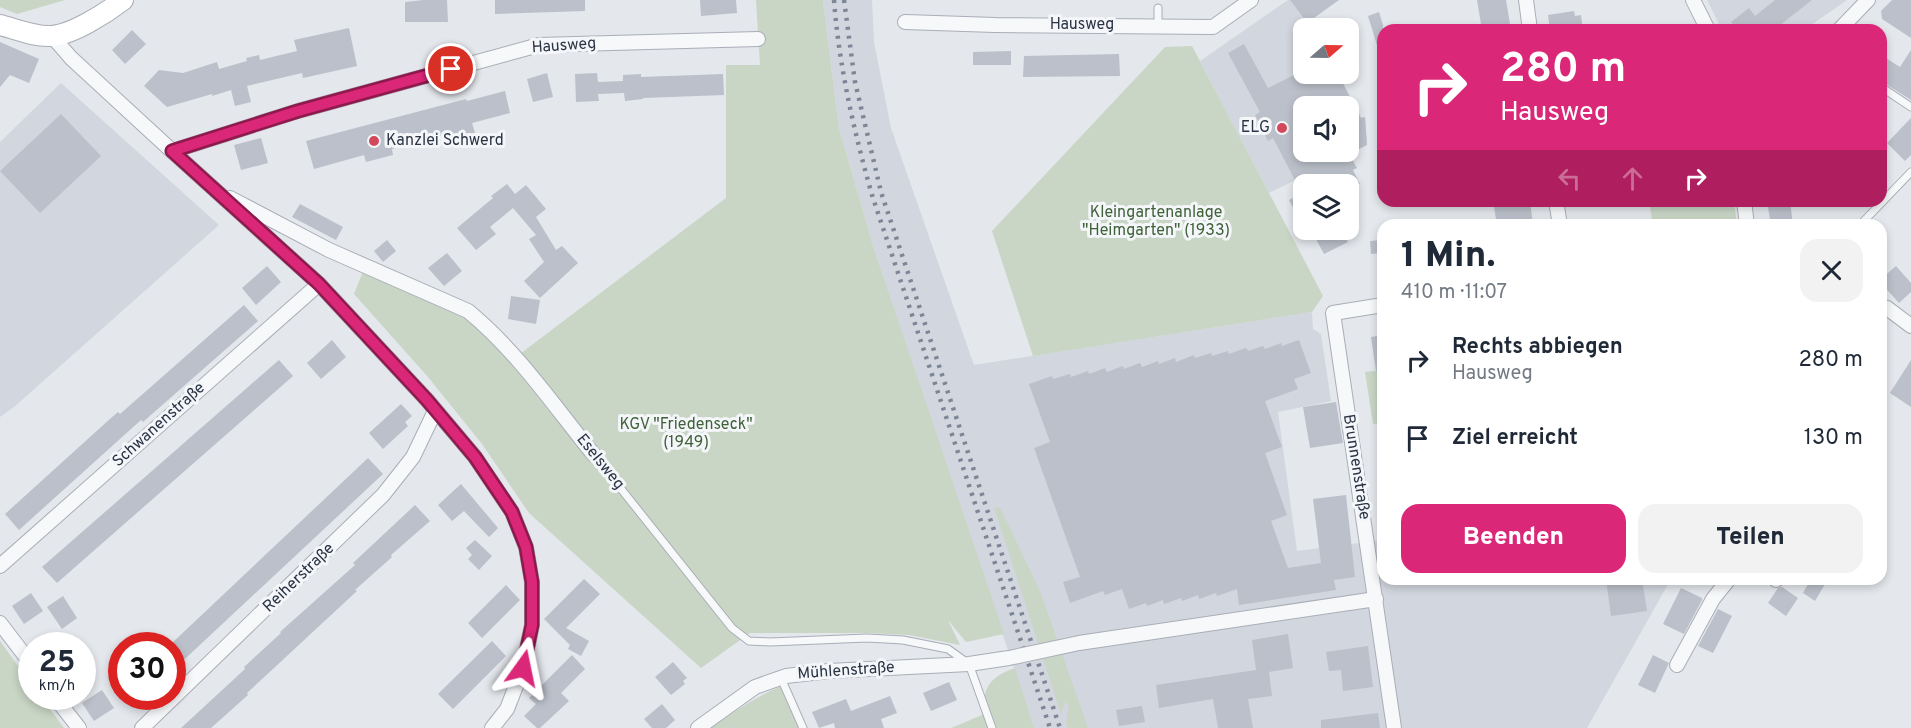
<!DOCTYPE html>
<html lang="de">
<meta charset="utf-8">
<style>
:root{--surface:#fff;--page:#f2f2f3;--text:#1f2937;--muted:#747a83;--accent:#db2777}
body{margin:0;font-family:Overpass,sans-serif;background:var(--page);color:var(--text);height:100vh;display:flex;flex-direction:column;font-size:22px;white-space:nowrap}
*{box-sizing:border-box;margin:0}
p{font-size:20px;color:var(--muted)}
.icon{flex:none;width:33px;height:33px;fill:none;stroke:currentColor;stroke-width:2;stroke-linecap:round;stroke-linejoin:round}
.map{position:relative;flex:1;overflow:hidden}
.details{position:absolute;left:1377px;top:219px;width:510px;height:366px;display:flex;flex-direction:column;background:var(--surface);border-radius:18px;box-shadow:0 3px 9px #0003}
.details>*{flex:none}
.top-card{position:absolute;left:1377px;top:24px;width:510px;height:183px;border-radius:18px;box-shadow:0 3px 9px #0003;background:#db2777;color:#fff;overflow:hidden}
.needle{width:39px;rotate:70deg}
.tools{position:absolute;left:1293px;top:18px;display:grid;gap:12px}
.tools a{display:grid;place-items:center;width:66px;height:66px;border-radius:12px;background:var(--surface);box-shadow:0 3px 9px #0003;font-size:30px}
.speed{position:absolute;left:18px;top:632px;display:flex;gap:12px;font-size:30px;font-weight:700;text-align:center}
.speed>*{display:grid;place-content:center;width:78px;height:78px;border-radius:50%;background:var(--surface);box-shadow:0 3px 9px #0003;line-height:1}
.speed small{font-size:15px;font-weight:400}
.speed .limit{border:9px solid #d22;background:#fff;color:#111}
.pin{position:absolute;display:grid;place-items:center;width:51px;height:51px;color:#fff;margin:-26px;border:3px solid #fff;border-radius:50%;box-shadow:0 2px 6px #0007}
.me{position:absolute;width:66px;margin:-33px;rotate:12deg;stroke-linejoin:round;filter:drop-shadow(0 0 4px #0008)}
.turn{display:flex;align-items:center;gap:21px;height:126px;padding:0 24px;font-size:27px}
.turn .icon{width:78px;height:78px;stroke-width:2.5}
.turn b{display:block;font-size:42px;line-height:51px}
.lanes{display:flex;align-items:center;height:57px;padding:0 24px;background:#0003;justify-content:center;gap:30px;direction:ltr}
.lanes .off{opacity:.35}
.round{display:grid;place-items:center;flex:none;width:63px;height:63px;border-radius:18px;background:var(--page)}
.head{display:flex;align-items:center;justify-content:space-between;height:102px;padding:0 24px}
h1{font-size:36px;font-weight:800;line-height:45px}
.primary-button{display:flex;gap:12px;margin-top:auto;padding:12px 24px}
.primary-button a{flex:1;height:69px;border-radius:18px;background:var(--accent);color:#fff;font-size:24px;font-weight:800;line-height:69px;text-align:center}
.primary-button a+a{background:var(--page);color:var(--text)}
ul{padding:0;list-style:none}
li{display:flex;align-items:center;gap:18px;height:78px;padding:0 24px}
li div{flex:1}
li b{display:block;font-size:22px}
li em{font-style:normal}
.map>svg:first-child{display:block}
</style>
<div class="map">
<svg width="1911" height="728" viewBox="0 0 1911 728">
<rect width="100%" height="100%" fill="#e4e7ec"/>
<g fill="#d2d6de" fill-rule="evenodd">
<path d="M823,0H872L874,42L891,128L974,365L1312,312L1313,329L1321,334L1331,401L1278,412L1297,551L1383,540V579H1671L1587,728H1034L873,246L839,128Z"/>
<path d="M1288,0H1290L1310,28H1304V74H1338L1361,118L1365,117L1367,145L1269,193L1200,61ZM1304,106H1348V152H1304Z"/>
<path d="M1707,0H1847L1804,30H1722Z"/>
<path d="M61,83L219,225L14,407L0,417V142Z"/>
</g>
<g fill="#c9d6c5">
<path d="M0,0H65L17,14L0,7Z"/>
<path d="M756,0H823L839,128L873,246L1004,634L966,642L948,620L960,645L909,635L868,633H750L701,668L529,513L482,444L428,377L354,294L364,269L470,321L512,360L726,198V65H760Z"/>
<path d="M1192,46L1323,296L1312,312L1033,356L992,231L1165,47Z"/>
<path d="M1649,201H1734L1737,225H1653Z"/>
<path d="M1383,370V423L1373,424L1365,372Z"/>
<path d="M994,507L1000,508L1040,591L1088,728H1068L1066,723L1069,705L1065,702L1061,714Z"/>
<path d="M0,641L31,684L32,696H40L64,728H0Z"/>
<path d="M1015,668L1034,728H951L982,715C985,687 987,678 1015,668Z"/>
<path d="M788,683L808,728H711C736,710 759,695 788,683Z"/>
</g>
<g fill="#bbc0ca" fill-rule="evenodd">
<path d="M424,0H447L448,22H405V2Z"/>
<path d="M495,0H585V11L495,14Z"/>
<path d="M700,0H736L737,13L701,16Z"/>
<path d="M1290,0H1339L1307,23Z"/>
<path d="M1477,0H1506L1511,30H1482Z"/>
<path d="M1775,0H1812L1774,30H1737L1731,22L1749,8L1755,16Z"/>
<path d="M1892,0H1911V38L1882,19L1881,11Z"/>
<path d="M1574,11L1575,16L1581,15L1583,30H1550L1548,15Z"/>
<path d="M1379,12L1383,25V55H1380L1368,16Z"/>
<path d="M349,28L357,66L303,78L302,73L247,86L251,102L235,106L231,90L212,96V94L167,107L144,86L159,70L183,73L217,62L219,69L247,61L246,58L259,55L260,60L297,51L294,40Z"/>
<path d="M132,30L146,44L125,64L112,50Z"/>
<path d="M0,42L39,59L29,83L10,75L0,87Z"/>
<path d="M1244,44L1268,88L1296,74H1338L1361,118L1365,117L1367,145L1349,154L1357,168L1353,170L1360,184H1297L1273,138L1268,141L1255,115L1260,112L1228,53ZM1304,106H1348V152H1304Z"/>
<path d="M1911,50V100L1881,81V55L1900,67Z"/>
<path d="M1011,51V65H973V52Z"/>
<path d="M1119,54L1120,76L1023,77L1024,56Z"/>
<path d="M547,73L553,97L533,102L527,79Z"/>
<path d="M597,73L598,82L623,81V75L641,74V77L723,74L724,95L643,98V99L625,101L624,93L598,94L599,101L576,102L575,74Z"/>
<path d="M505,91L510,113L472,123L475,133L453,139L452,133L392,149L393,155L366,162L364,155L314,169L306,141L466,99L467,101Z"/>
<path d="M61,114L101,156L40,213L0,171Z"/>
<path d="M1911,118V155L1905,161L1887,143Z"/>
<path d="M261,138L268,163L241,170L234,145Z"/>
<path d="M507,184L515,194L526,185L546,209L536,217L556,250L562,246L578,263L540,298L524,281L544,262L529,239L536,235L513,208L490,227L496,234L476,250L457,228L493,198L491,196Z"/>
<path d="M1304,192V227L1289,200Z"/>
<path d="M1493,201H1530L1533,225H1497Z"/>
<path d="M1767,201H1790L1793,225H1771Z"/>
<path d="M300,204L343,227L336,240L292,217Z"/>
<path d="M1311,230H1342L1348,242L1324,254Z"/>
<path d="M387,240L396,251L383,262L374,251Z"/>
<path d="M1381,240L1383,253L1371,254L1370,241Z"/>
<path d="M447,253L462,271L444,286L428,268Z"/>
<path d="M267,266L281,282L256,305L242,288Z"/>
<path d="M1896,266L1911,283V292L1899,303L1881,283V279Z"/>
<path d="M511,296L540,300L536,324L508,319Z"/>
<path d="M244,305L258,321L143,422L141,420L19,530L5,514L111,418L118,412L120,414Z"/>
<path d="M1383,335V371H1376L1371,337Z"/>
<path d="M332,340L346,357L321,379L307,363Z"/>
<path d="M1299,340L1311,373L1294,379L1298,389L1265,401L1282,447L1265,453L1287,515L1271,521L1288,568L1321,563L1313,499L1346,495L1355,577L1334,580L1336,590L1239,605L1237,589L1217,596L1216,593L1199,599L1198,595L1182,601L1181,598L1164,604L1163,600L1147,606L1146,603L1129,609L1122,589L1105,595L1103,591L1070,603L1063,582L1080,577L1034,448L1050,442L1029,384L1052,376L1053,379L1070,374L1071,377L1088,371L1089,374L1105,368L1107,372L1123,366L1124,369L1140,363L1142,367L1158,361L1159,364L1175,358L1176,362L1194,355L1195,358L1211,353L1212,356L1228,351L1229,354L1246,348L1248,351L1263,346L1265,349L1281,343L1282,346Z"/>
<path d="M279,360L293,376L57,583L42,567Z"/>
<path d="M1911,360V407L1890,393Z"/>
<path d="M1336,402L1343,443L1310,448L1303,407Z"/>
<path d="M401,404L412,416L405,422L408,426L383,449L369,433Z"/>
<path d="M368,458L383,474L172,671V643Z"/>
<path d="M461,484L498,528L489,537L464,511L452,521L438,505Z"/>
<path d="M415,505L430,521L391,555L392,557L355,590L357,591L247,693L248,695L211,728H181L245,669L244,667L281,633L280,632L355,565L353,563Z"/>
<path d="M475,540L492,556L479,570L468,559L472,555L466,548Z"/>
<path d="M584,579L600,594L566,628L589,641L581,656L568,649L570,645L544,619Z"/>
<path d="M1606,579H1642L1647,611L1611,616Z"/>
<path d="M1811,579H1828L1815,601L1803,593Z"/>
<path d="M506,585L520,600L482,638L468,623Z"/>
<path d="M1782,587L1798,598L1786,616L1768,603L1778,588Z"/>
<path d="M1681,588L1702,598V600L1684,634L1663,624Z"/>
<path d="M31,593L43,611L24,624L12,606Z"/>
<path d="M63,596L77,618L62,629L47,607Z"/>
<path d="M1718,609L1732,616L1713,653L1698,646Z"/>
<path d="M1288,634L1293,668L1269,672L1272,696L1248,699L1253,728H1218L1213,699L1159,708L1156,685L1256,670L1252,640Z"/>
<path d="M492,641L506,656L453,709L438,694Z"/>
<path d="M1368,646L1373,687L1343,691L1341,670L1329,671L1326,652Z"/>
<path d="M572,655L585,669L561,693L569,701L540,728H537L524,716L536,704L529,698Z"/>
<path d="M1653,655L1669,663L1655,693L1638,685Z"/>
<path d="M673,662L687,678L683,681L685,684L671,695L655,677Z"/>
<path d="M949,682L957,700L931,711L923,693Z"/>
<path d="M102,690L114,708L94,721L82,703Z"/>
<path d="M890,696L897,713L881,719L884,728H835L834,723L819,728L812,712L846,699L851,711Z"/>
<path d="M662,704L675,720L666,728H652L644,719Z"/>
<path d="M1142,706L1145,722L1119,726L1116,710Z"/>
<path d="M1378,713L1380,728H1321V720Z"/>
</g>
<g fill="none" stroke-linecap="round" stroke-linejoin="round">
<defs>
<g id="lane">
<path d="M1158,8V25"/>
<path d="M1881,87L1911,107"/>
<path d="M1860,225L1911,172"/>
<path d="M594,455L732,628L749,641L770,642L867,638L903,640L948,649L969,664L992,728"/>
<path d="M781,678L803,728"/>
</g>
<g id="street">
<path d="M1526,0L1530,30"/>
<path d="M1693,0L1708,30"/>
<path d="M905,22L995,25L1213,27L1251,0"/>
<path d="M1839,30L1868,0"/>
<path d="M52,36L71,58L172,151L298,111L539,45L758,39"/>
<path d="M172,151L319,284L427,400L475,457L512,512L526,547L532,582V625L523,668L507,709L492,728"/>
<path d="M230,198L329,250L468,311C517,351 554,406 594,455"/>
<path d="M1556,201L1560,225"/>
<path d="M1744,201L1747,225"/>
<path d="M1383,305L1333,313L1394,728"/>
<path d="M1881,307L1887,308L1911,326"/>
<path d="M0,566L319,284"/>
<path d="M1776,580V579"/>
<path d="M0,623L32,665"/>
<path d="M1079,643L1376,599"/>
<path d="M1677,665L1713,599L1729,579"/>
<path d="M54,696L79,728"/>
<path d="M142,728L383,495L413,457L435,411"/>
<path d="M698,728L755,687L786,676L829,671L969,664L1009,658"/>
</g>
<path id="secondary" d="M0,25C16,29 34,37 51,36C72,35 106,13 123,0"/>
</defs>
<use href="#lane" stroke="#a9aeb7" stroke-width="9"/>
<use href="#street" stroke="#a9aeb7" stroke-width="16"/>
<use href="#secondary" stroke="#a9aeb7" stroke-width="22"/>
<use href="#lane" stroke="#f7f8fa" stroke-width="7"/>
<use href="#street" stroke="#f7f8fa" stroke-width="14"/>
<use href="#secondary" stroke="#fff" stroke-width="20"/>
<g stroke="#7d8696" stroke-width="4.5" stroke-dasharray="3 6" stroke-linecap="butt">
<path d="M834,0C839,66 854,132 872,195L1050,728"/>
<path d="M844,0L855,82L881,192L1060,728"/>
</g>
<defs>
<path id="street-bridge" d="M1009,658L1079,643"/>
</defs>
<use href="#street-bridge" stroke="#a9aeb7" stroke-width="16" stroke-linecap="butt"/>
<use href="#street-bridge" stroke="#f7f8fa" stroke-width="14"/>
</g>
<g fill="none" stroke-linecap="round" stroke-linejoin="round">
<defs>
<path id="route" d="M451,69L298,111L172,151L319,284L427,400L475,457L512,512L526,547L532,582V625L523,668"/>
</defs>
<use href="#route" stroke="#8e194d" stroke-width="15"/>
<use href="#route" stroke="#db2777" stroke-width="10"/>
</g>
<g fill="#d1495b" stroke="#f4f6f9" stroke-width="2">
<circle cx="1282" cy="128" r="6"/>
<circle cx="374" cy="141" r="6"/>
</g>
<g text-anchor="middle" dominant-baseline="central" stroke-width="6" stroke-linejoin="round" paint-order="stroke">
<g font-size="16" fill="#2b3445" stroke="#f4f6f9">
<text x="1082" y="25">Hausweg</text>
<text transform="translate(564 46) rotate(-4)">Hausweg</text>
<text transform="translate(159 425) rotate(-42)">Schwanenstraße</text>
<text transform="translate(600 462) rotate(51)">Eselsweg</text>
<text transform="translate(1356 467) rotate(81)">Brunnenstraße</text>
<text transform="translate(299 578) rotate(-44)">Reiherstraße</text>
<text transform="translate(846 671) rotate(-4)">Mühlenstraße</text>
</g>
<g font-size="16" fill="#2b3445" stroke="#f4f6f9" text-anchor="end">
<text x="1270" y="128">ELG</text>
<text x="386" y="141" text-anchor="start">Kanzlei Schwerd</text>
</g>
<g font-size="16" fill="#3f6138" stroke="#f4f6f9">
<text x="1156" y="213">Kleingartenanlage<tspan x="1156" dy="18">"Heimgarten" (1933)</tspan></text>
<text x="686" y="425">KGV "Friedenseck"<tspan x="686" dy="18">(1949)</tspan></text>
</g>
</g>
</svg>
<div class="tools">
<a><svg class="needle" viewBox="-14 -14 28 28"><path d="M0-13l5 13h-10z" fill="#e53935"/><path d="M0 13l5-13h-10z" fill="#747a83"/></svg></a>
<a><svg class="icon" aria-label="sound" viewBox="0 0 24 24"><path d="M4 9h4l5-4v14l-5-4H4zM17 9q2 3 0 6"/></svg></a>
<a><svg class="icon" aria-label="layers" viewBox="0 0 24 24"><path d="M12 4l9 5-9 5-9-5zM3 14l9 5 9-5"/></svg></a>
</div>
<div class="speed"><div>25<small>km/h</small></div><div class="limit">30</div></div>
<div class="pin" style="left:451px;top:69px;background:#d93025"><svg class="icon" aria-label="arrive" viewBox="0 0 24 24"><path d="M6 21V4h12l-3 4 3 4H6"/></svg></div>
<svg class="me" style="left:523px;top:668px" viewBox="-20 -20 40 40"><path d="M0-17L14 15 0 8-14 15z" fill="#db2777" stroke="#fff" stroke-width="4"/></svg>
<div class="top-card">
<div class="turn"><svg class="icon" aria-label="right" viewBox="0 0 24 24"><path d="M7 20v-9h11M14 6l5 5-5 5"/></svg><div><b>280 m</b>Hausweg</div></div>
<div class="lanes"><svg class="icon off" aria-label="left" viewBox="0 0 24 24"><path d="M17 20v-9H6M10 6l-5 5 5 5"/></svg><svg class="icon off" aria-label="ahead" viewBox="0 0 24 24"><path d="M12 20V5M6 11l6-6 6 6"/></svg><svg class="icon" aria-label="right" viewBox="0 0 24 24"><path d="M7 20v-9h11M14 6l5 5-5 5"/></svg></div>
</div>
<section class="details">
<div class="head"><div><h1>1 Min.</h1><p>410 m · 11:07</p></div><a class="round"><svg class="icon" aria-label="close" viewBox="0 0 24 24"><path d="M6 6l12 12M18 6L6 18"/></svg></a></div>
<ul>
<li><svg class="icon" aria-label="right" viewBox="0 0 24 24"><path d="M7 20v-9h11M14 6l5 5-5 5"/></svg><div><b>Rechts abbiegen</b><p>Hausweg</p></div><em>280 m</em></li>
<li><svg class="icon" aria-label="arrive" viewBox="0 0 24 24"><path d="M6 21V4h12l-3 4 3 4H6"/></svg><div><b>Ziel erreicht</b></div><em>130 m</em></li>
</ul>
<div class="primary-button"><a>Beenden</a><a>Teilen</a></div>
</section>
</div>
